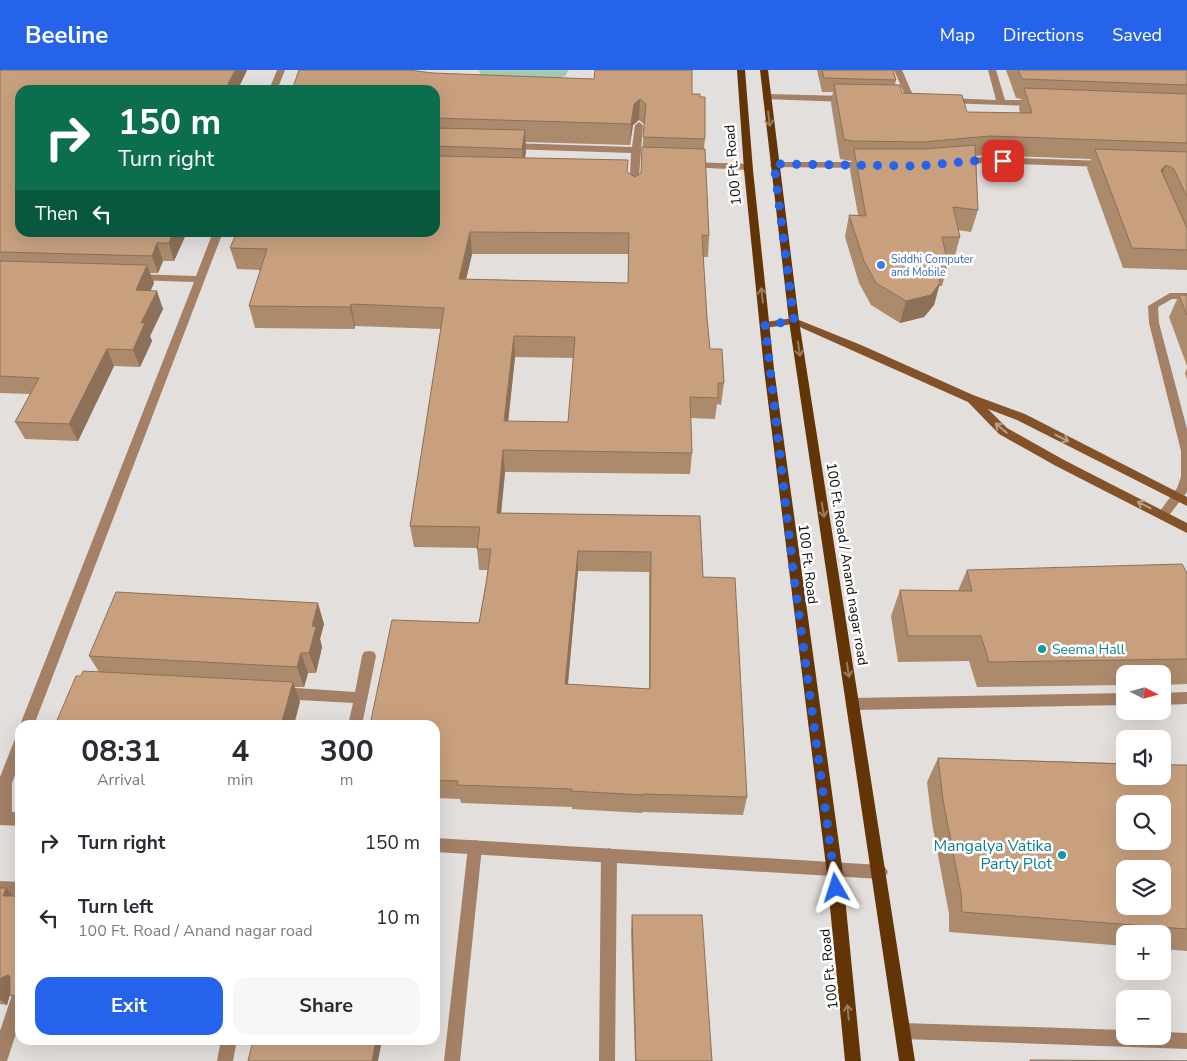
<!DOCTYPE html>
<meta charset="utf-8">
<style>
:root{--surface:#fff;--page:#f7f7f7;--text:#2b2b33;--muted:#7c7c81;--accent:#2563eb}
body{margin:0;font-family:"Nunito Sans",sans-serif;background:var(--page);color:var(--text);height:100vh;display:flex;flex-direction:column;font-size:19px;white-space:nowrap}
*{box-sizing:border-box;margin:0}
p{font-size:16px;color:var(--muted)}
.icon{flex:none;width:28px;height:28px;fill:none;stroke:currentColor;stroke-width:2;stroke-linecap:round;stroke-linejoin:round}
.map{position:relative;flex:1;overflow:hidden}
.drawer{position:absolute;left:15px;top:650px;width:425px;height:325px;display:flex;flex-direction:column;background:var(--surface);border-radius:15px;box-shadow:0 5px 20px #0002}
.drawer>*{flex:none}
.hud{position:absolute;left:15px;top:15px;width:425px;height:152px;border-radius:15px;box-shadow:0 5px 20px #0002;background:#0b6e4f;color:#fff;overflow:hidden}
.needle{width:32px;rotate:96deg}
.buttons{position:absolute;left:1116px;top:595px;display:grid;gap:10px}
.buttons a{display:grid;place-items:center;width:55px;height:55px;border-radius:10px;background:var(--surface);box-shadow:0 5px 20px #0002;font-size:25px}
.pin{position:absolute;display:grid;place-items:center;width:42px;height:42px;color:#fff;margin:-21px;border-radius:10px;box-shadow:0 2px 8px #0006}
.me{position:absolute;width:55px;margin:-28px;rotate:354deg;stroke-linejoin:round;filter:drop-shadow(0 0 4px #0008)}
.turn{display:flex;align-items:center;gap:18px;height:105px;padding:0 20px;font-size:22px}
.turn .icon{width:65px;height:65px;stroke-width:2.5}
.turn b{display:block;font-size:35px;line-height:42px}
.then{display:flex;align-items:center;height:48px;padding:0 20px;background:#0003;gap:10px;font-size:19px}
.eta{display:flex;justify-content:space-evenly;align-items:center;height:85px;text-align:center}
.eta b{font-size:30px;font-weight:700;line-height:35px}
.button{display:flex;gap:10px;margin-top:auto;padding:10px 20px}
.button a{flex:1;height:58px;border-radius:15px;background:var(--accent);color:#fff;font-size:20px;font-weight:700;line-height:58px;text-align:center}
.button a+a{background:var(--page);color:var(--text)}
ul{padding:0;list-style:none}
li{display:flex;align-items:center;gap:15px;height:75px;padding:0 20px}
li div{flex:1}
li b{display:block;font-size:19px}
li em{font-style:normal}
header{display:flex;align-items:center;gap:30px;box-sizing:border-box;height:70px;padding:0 25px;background:var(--accent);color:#fff}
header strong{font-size:24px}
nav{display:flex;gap:28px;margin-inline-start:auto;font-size:18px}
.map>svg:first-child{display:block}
</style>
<header>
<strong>Beeline</strong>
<nav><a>Map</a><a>Directions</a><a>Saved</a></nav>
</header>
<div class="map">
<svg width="1187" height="991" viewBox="0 0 1187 991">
<rect width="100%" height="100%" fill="#e3dfdc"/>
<path fill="#a2cab0" d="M479,0H568L566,5L555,13L489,12L480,4Z"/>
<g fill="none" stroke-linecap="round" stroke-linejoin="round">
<g fill="#a38066" fill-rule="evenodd">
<path d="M894,0H902L915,30L914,32L907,30Z"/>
<path d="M988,0H996L1005,30H1037L1041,33L1037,36L944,33L943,31L947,28L996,30Z"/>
<path d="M766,24L847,26L851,29L847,32L763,29V25Z"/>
<path d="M984,87L1105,91L1109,94L1105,97L984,93L960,95L956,92L960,89Z"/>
<path d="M774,92H867L871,95L867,98L771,97L770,95Z"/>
<path d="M1187,622V634L1162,635V623Z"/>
<path d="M1125,623V635L853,640L848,638L846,634L848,630L853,628Z"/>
<path d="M475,770L480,772L482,777L460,991H444L468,777L470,772Z"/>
<path d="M609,778L614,780L617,785L615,991H599L601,785L604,780Z"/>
<path d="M903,953L1125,960V966H1162V962L1187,963V979L903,969L897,967L895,961L897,955Z"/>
</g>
<g fill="#a38066" fill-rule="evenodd">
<path d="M277,0H285L277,20H269Z"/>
<path d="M639,52L643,55L639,107C633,111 618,110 612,106L617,103L630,104L631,83L509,79L505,76L509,73L632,77L635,55Z"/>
<path d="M691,92L748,94L753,97L748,100L688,97L687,95Z"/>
<path d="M213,162H223L34,655H20L194,212L135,210L130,207L135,204L196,206Z"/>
<path d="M1170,223H1187V229H1172L1158,237L1159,253L1187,359V422L1167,448L1163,450L1157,445L1177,418L1181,407V381L1149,253L1148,236Z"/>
<path d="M369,581L374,582L376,586L362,655H348L353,633L281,629L276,627L274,623L276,619L281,617L355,622L362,586L364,582Z"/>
<path d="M20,667V692L12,713V742H20V756L0,755V707L15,669Z"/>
<path d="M435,768L880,795L885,797L888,802L885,807L880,809L435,782Z"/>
<path d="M0,811L20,812V826L0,825Z"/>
<path d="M20,917V951L7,991H0V961L14,919Z"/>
<path d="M221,970H237L233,991H217Z"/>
</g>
<path fill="#835229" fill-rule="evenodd" d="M794,248L861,275L973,325L1025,344L1187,427V436L1017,350L988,339L1007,358L1064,390L1187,453V463L1056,396L999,364L968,332L793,254L765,258L760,255L765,252Z"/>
<g fill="#633506" fill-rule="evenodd">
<path d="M737,0H745L753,100L774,299L842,796L861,991H845L826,796L764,299L744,100Z"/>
<path d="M760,0H768L799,251L915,991H899L789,251Z"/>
</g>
</g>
<g fill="#ac8a6c" fill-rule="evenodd">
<path d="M0,0H247L238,19L20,20V162H187L174,191H163L158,203H150L154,213L150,221L163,239L150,266L152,271L140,297L114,296L78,371L25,369L15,352L30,324L0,323Z"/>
<path d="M817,0H893L896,10L895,15L902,23L967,42L1020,43L1019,38L1021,29L1016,28L1006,0H1187V200L1123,198L1087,98L1091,89L984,85L976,86L978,140L971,162L958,160L960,167L954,189H947L948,194L942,216H939L934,235L924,247L900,253L871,235L859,213L845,167L849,145H858L850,100L852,91L840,89L831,33L833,22H822Z"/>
<path d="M433,3L692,24L705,69L704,79L709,166L708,187H703L707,248L710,279L724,313L721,335L717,334L715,349L691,348L692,383L690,404L505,402L501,443L700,446L703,507L747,727L743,745L642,742V743L572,739V737L461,733L460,729L435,728V655L479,553L488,500H479L477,478L414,477L410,456L441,259L355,256V259L255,258L249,236L260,200L237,199L230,178L435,162V20ZM639,50L644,54L641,103L635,107L627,103L525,88L526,81L525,72L630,75L633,55ZM472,184H628V213L466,209ZM515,287L573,288L568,352L508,351ZM578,501L649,502V619L568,614Z"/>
<path d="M1179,225H1187V296L1169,247Z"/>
<path d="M1187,298V310L1185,303Z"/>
<path d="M967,500L1187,503V614L1162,615V604H1125V615L977,617L969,591L898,592L891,546L900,520L958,521Z"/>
<path d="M324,554L320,569L322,577L316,603H308L304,617H294L300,632L81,606L99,602L89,586Z"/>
<path d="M938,688L1187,695V881L1162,879V864H1125V876L949,862V844L932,753L927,712Z"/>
<path d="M0,818H6L13,826H20V934L10,925V924L7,935L0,934Z"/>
<path d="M632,845L712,991H635L631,861Z"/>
</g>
<g fill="#8c7058">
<path d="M235,0H247L238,19V20H227L226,18Z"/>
<path d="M640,29L639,50L633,55L630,75L631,54L634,34Z"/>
<path d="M525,60L526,81L523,100L522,79Z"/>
<path d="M1166,95L1158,114L1161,100Z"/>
<path d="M173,162H187L174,191L169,173Z"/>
<path d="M470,162L472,184L461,231L459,209Z"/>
<path d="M157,173L163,191L158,203L152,186Z"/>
<path d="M147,195L154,213L143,238L136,220Z"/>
<path d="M940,213L934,235L924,247L900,253L906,231Z"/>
<path d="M157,221L163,239L150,266L152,271L140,297L133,280L141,253Z"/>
<path d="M351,234L355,256V259L350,237Z"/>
<path d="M514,266L515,287L506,372L504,351Z"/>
<path d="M107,279L114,296L78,371L69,354Z"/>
<path d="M503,380L505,402L499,464L497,443Z"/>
<path d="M578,481V501L566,634L565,614Z"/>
<path d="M318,533L324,554L320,569L322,577L316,603L309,583L312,556Z"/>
<path d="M301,583L308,603L304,617L297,597Z"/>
<path d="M293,612L300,632L294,655H281Z"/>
<path d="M6,818L17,830L3,826Z"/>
<path d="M8,905L19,915L12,918L7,935L0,929V910L1,908Z"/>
<path d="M376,970H382L378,991H372Z"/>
</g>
<g fill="#c8a07e" stroke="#8c7058" fill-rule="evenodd">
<path d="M0,0H235L226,18H238L237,20H20V162H173L169,173H157L152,186L0,182Z"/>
<path d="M299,0H408L433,3L594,9L595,0H692V24H700V27H705V69L643,67L646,34L640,29L634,34L631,54L435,48V20H292Z"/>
<path d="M822,0H893L896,10L824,8Z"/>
<path d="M1018,0H1187V15L1022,9Z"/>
<path d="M834,14L900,15L902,23L962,25L967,42L1032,43L1024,18L1187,24V73L990,66L923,72L852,71L844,69Z"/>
<path d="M435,58L525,60L522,79L435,76Z"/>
<path d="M975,75L978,140L953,137L960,167H942L948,194H937L940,213L931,225L906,231L876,213L864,191L849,145L866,146L854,79H923Z"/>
<path d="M642,77L705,79L709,166L702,165L707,248L710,279H722L724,313H718V328L690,327L692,383L503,380L497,443L700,446L703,507L735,508L747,727L643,724V725L571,721L572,719L457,715L458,711L435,710V655H370L392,550L479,553L486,514L491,479H477L480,457L410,456L444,238L351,234L350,237L249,236L267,179L230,178L237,162H435V86L628,90L627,102L635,107L641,103ZM470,162L629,163L628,213L459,209ZM514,266L575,267L568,352L504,351ZM578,481L651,482L650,619L565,614Z"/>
<path d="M1095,79L1187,82V127L1174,99L1166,95L1161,100L1187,158V180L1132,178Z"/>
<path d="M0,191L147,195L136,220L157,221L141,253H145L133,280L107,279L69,354L15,352L39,308L0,306Z"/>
<path d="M1179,225H1187V245Z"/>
<path d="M1182,494L1187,503V589L989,592L981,566H908L900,520L972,521L967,500Z"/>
<path d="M116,522L318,533L312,556L316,557L309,583H301L297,597L89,586Z"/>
<path d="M83,601L293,612L281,655H55L76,606H81Z"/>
<path d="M938,688L1125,694V706H1162V695H1187V859L962,842L961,823L943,730ZM1125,734H1162V771H1125ZM1125,799H1162V836H1125Z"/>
<path d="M0,818H6L3,826H20V926L10,925V907L8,905L1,908L0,910Z"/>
<path d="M632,845H702L712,991H636Z"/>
<path d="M253,970H376L372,991H248Z"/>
<path d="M1030,990L1187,991H1030Z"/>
</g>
<defs><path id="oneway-shaft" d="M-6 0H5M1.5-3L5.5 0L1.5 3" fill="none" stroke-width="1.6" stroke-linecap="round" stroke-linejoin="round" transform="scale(1.25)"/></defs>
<g stroke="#9a7c5d">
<use href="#oneway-shaft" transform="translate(769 49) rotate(83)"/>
<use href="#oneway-shaft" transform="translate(762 225) rotate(-97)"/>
<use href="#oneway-shaft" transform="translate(799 279) rotate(81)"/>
<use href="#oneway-shaft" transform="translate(823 440) rotate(81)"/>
<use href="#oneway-shaft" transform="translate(848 600) rotate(81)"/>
<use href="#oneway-shaft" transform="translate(848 942) rotate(-96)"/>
</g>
<g stroke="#bba089">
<use href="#oneway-shaft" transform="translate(1001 358) rotate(-140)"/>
<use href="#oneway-shaft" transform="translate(1062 368) rotate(27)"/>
<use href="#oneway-shaft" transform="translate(1144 435) rotate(-153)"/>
</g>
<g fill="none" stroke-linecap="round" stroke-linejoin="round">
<path stroke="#2563eb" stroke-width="9" stroke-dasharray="0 16.2" d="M836,818L794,507L765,255L794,251L774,94L918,96L984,90L1003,91"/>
</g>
<circle fill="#3f7fe0" stroke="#fff" stroke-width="2" cx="881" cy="195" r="5"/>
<g fill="#0f9aa8" stroke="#fff" stroke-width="2">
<circle cx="1042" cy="579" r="5"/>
<circle cx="1062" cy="785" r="5"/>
</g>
<g text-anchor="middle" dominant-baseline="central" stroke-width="5" stroke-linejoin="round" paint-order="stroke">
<g font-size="11" fill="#366cbe" stroke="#fff" text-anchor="start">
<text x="891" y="189">Siddhi Computer<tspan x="891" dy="13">and Mobile</tspan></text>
</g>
<g font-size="14" fill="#0d0c0a" stroke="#fff">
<text transform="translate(733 95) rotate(-95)">100 Ft. Road</text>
<text transform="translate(808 494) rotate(83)">100 Ft. Road</text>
<text transform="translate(847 494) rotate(81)">100 Ft. Road / Anand nagar road</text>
<text transform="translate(829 899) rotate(-96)">100 Ft. Road</text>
</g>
<g font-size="14" fill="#0d838f" stroke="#fff" text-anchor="start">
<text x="1052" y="579">Seema Hall</text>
</g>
<g font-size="16" fill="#0d838f" stroke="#fff" text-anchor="end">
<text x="1052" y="776">Mangalya Vatika<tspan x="1052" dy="18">Party Plot</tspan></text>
</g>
</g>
</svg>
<div class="buttons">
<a><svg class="needle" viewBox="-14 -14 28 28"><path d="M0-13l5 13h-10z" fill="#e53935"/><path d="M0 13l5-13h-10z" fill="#7c7c81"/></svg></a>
<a><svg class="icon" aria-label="sound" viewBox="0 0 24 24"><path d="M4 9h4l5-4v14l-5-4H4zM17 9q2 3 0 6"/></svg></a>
<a><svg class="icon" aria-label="search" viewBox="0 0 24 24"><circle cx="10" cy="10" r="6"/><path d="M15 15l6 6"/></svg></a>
<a><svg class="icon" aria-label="layers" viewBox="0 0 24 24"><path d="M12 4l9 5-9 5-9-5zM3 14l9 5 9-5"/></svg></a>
<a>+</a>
<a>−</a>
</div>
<div class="pin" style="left:1003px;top:91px;background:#d93025"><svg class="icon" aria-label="arrive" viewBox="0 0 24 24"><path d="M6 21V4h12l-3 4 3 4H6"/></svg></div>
<svg class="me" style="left:836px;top:818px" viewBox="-20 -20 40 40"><path d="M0-17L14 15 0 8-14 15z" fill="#2563eb" stroke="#fff" stroke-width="4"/></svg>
<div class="hud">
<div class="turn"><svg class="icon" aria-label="right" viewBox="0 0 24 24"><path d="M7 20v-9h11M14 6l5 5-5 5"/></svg><div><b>150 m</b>Turn right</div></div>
<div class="then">Then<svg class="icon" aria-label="left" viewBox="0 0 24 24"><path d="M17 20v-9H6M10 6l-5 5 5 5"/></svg></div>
</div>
<section class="drawer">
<div class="eta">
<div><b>08:31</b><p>Arrival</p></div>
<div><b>4</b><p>min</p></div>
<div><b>300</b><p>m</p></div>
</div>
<ul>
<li><svg class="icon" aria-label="right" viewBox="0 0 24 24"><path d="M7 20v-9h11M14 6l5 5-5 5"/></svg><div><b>Turn right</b></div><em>150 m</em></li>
<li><svg class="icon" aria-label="left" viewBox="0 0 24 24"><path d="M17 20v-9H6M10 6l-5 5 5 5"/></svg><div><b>Turn left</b><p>100 Ft. Road / Anand nagar road</p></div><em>10 m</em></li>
</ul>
<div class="button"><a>Exit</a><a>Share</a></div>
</section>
</div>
